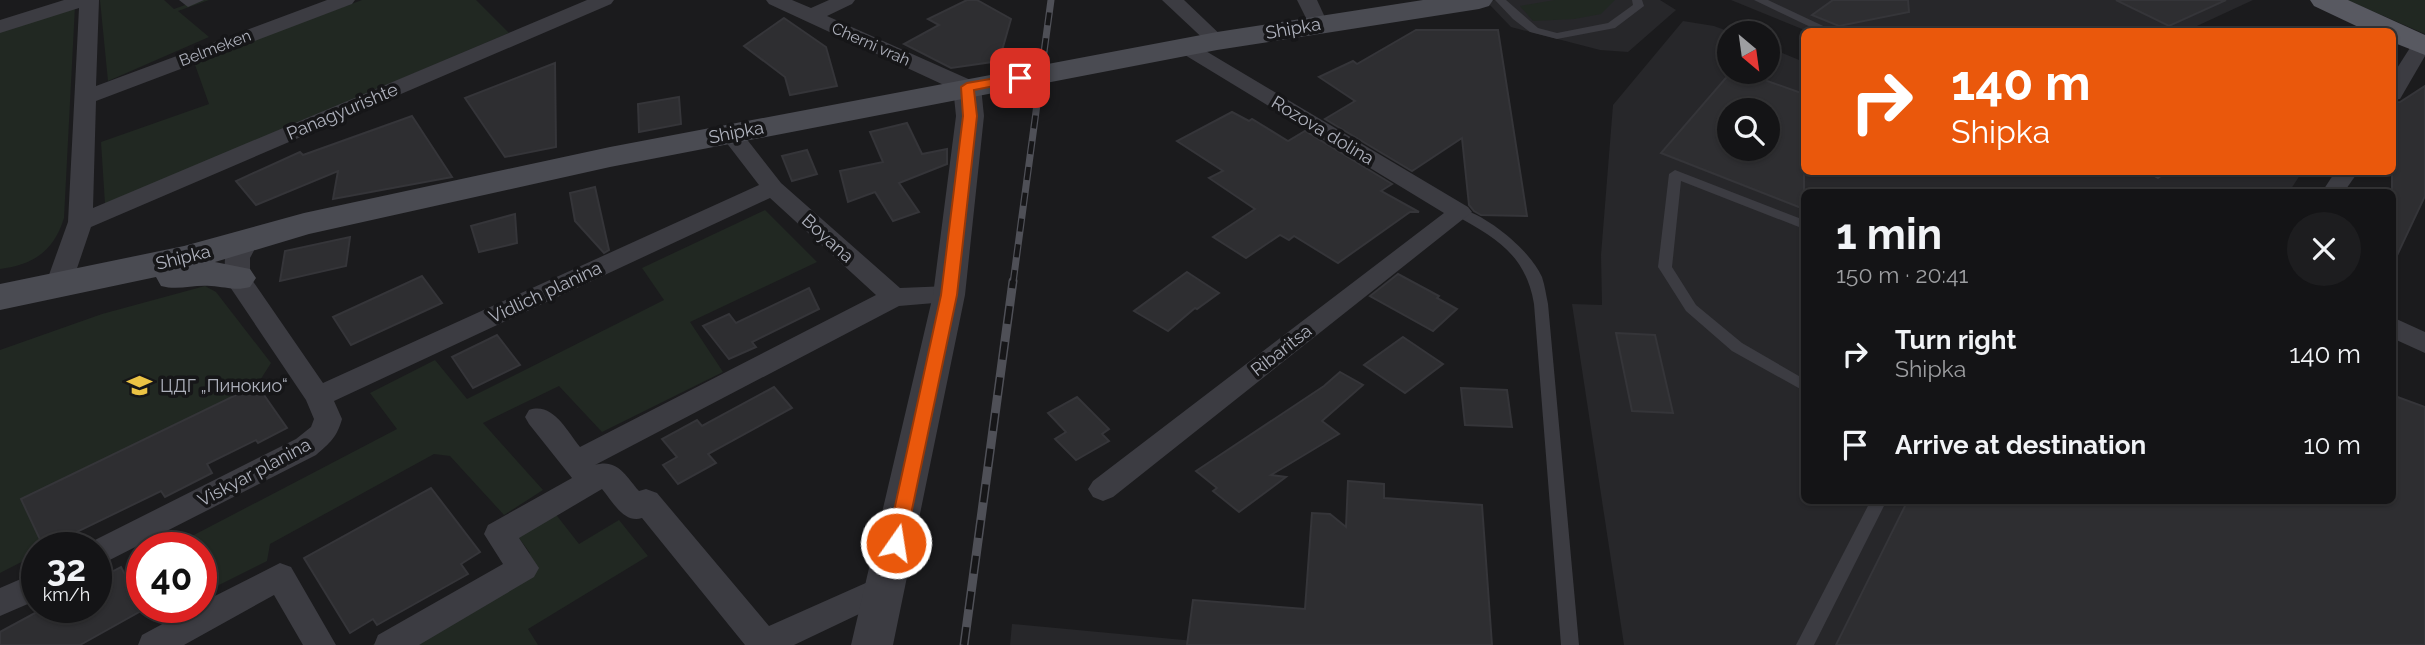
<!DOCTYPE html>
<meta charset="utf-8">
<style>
:root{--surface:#141416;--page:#1d1d1f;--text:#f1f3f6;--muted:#9d9ea1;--line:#333335}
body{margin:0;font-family:Raleway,sans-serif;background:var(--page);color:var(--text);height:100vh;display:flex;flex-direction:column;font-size:26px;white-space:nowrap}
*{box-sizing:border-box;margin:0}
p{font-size:23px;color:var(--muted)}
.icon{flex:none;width:38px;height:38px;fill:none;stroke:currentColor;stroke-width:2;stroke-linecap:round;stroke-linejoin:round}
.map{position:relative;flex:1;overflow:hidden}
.sheet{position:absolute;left:1801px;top:189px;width:595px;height:315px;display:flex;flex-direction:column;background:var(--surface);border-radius:10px;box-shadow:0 2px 5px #0004,0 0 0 2px var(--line)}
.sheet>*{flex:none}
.hud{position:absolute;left:1801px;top:28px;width:595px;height:147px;border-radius:10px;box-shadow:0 2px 5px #0004,0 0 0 2px var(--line);background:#ea580c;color:#fff;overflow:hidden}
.needle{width:46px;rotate:151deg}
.buttons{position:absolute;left:1717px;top:21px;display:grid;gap:14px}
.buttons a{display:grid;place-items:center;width:63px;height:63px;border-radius:50%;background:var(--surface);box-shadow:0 2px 5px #0004,0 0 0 2px var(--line);font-size:35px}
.speed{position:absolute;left:21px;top:532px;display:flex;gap:14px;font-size:35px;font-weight:700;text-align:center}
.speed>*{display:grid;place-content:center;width:91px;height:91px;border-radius:50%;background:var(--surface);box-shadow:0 2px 5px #0004,0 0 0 2px var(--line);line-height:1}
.speed small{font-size:18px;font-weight:400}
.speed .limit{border:10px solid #d22;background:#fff;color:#111}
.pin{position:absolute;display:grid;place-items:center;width:60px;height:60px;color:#fff;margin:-30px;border-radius:14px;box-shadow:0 4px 10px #0006}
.me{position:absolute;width:77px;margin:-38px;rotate:13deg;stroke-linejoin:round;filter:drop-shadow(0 0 5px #0008)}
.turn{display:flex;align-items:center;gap:24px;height:147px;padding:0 35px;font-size:32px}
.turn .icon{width:91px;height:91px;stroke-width:2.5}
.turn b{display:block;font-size:49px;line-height:60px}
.round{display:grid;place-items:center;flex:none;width:74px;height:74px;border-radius:37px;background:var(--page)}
.headline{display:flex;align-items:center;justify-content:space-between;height:119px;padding:0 35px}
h1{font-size:42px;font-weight:700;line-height:52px}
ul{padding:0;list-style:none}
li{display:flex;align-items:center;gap:21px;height:91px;padding:0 35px}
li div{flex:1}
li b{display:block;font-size:26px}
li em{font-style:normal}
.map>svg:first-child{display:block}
</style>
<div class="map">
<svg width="2425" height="645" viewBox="0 0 2425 645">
<rect width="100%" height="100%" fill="#1b1b1d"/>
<g fill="#27272a" fill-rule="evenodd">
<path d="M1495,0H1660L1676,10L1628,52L1600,50L1511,27L1487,2Z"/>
<path d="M1731,0H2253L2184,32L1807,31Z"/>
<path d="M1683,21L1714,26L1733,33H1729V72H1768V47L1804,62V172H2302L2289,192H1804V500H2392L2425,645H1624L1572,304L1602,305L1601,255L1613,105ZM1729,110H1768V149H1729Z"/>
<path d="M1012,624L1237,645H1010Z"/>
</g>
<g fill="#212822">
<path d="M100,0H164L174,9L199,0H209L178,11L209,37L108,81Z"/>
<path d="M362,0H476L509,33L105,204L101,142L209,104L194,62Z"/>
<path d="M1555,0H1615L1601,14L1574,19L1533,21L1520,6Z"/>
<path d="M2347,0H2425V34Z"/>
<path d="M75,6L64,218C54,251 33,265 0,269V31Z"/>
<path d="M765,210L817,262L690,322L723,372L602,432L559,386L483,423L543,490L504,515L450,456L434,454L270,544L267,561L201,594V548H169L397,429L370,393L435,360L467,399L664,300L642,268Z"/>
<path d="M205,286L216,292L271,363L257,385L21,499L44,548H37V554L0,573V350L102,314Z"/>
<path d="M554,512L579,544L619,520L648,556L528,629L538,645H372L530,553L516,534Z"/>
</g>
<g fill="#2e2e31" stroke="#353539" stroke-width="2" fill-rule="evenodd">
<path d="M967,0H977L1011,19L999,61L951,68L904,44L939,25L928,19Z"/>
<path d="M1833,0H1908L1909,12L1839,26L1812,15Z"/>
<path d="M2116,0H2226L2169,26Z"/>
<path d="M784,18L826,47L837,86L790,95L785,77L744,46Z"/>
<path d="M1416,30H1498L1527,216L1481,215L1474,211L1469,205L1462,138L1412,171L1325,119L1355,101L1319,77L1353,61L1357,64Z"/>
<path d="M555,63L556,147L505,157L465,98Z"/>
<path d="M1731,72H1742L1804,94V209L1661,153ZM1729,110H1768V149H1729Z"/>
<path d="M2425,86V196L2392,266V103L2400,102Z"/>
<path d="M679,97L681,124L639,132L638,104Z"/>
<path d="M1232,112L1249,121L1252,119L1288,141L1305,131L1392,184L1381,191L1419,212H1410L1338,263L1294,236L1289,240L1280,235L1246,258L1213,237L1255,209L1209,178L1223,171L1177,141Z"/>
<path d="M412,116L452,177L333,199L338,171L256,205L236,181L300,152L303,155Z"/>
<path d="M907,123L922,154L947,149V164L899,183L919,212L893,221L875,192L848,202L840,171L883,162L870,132Z"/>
<path d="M807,150L817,174L792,181L782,156Z"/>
<path d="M595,187L609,250L604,253L575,221L570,193Z"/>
<path d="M515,214L517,243L479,252L471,226Z"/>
<path d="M350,237L346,266L280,281L285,251Z"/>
<path d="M1187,272L1219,293L1197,309L1195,308L1168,331L1134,311Z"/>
<path d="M1398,274L1439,296L1437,298L1457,309L1433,331L1370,296Z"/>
<path d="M422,276L442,303L351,345L333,317Z"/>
<path d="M809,288L819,309L752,342L756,347L729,359L703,326L729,314L736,323Z"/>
<path d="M1616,333L1655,335L1673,413L1632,411Z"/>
<path d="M497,335L520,365L473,388L452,357Z"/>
<path d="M1403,337L1443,364L1405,393L1364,365Z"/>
<path d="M1340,372L1363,385L1322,421L1339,434L1271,475L1286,477L1239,512L1213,491L1217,488L1196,471L1324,386Z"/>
<path d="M257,385L287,428L258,443L256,440L207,464L212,473L165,497L161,491L44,548L21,499Z"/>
<path d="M774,387L792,408L708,454L716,463L678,484L663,465L677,457L662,439L697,420L702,426Z"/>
<path d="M1461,388L1507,390L1512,427L1465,425Z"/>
<path d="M2392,395L2425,407V645H1836L1908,500H2392Z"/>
<path d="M1077,397L1109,429L1102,434L1109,441L1076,460L1055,439L1066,432L1048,413Z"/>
<path d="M1348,481L1384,484V498L1482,505L1492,645H1187L1193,600L1305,609L1312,513L1330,514L1346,527Z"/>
<path d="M431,488L480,552L461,564L468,574L377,625L373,619L350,633L304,558Z"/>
<path d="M121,567L142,607H148L80,645H0V632L46,607H96V580Z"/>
</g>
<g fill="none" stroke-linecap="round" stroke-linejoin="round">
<g fill="#3c3c42" fill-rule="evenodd">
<path d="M179,0H204L188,7Z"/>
<path d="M1495,0H1506L1538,28L1557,33L1608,23L1633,5L1632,0H1642L1644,6L1615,28L1557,39L1530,32L1513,19Z"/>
<path d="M1754,0H1768L1836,32H1821Z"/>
<path d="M1675,170L1804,220V229L1681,181L1672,267L1696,305L1742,343L1804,379V391L1732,351L1686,311L1660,270L1658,267L1669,174Z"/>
<path d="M2145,172H2161L2164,175L2158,179Z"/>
<path d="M1460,208C1489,217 1529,249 1542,277C1545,286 1546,295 1548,304L1579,645H1561L1534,304C1526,255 1496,238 1455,215L1454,212L1455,209Z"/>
<path d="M1871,500H1887L1814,645H1796Z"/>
</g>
<g fill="#3c3c42" fill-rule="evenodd">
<path d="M64,0H99L96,86L327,0H355L352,4L96,101L93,208L587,0H614L611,4L91,227L71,286L67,292L58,295L49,292L45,286L68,222L79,8L0,33V20Z"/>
<path d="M766,0H792L811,8L829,0H855L852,4L827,16L975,82L978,87L975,92H959L769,4Z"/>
<path d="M1162,0H1184L1227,41L1224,45H1210Z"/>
<path d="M1297,0H1317L1328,24L1325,28H1311Z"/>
<path d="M2422,38L2425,39V56L2400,99L2392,100V76L2415,40Z"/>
<path d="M1187,42L1194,44L1468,207L1472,212L1113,497L1103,501L1093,497L1088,489L1093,481L1444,213L1180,52L1177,48L1180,44Z"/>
<path d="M730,126L738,128L781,183L900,288L949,286L958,289L962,295L958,301L899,306L595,465C617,458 626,476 639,491L646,489L657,493L769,626L886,574L897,578L902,587L897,596L794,645H745L642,518C624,524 612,501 602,489L519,538L539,568L534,577L419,645H374L378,635L503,564L484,534L488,525L572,478L529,424L525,417L529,410C553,402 566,430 580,447L876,295L770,198L334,401L342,419C337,437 330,443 316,455L96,567V548H84L85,545L296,439L311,427L314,419L306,400L224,278L225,258L238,235L247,233L256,235L259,241L250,258V277L323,383L759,185L719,133L722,128Z"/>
<path d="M2335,172H2358L2344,192H2322Z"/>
<path d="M2392,317L2425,332V353L2392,338Z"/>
<path d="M280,563L291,567L336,645H303L274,595L184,645H138L142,635L194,607H201V603Z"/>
<path d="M37,572V600L0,616V588Z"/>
</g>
<path fill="#3c3c42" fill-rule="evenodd" d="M967,79L977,81L981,87L984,116L965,295L893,645H851L933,295L956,116L953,87L957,81Z"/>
<path fill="#4a4b52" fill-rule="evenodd" d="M1423,0H1493L1489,6L1479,9L1217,50L610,167L309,234L215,262L250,269L256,278L250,287C236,291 226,287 211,286C194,284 179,291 161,286L156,277L0,310V284L184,246L304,213L610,147L1217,32Z"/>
<path fill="#585961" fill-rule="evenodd" d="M2310,0H2348L2425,35V55L2392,42V32H2369L2314,6Z"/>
<defs>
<path id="rail-far1" d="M1013,283L1051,0"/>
<path id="rail" d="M964,645L1013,281"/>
</defs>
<use href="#rail-far1" stroke="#4f5057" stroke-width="7"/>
<use href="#rail" stroke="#4f5057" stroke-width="9"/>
<use href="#rail-far1" stroke="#161618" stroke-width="4.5" stroke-dasharray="13" stroke-linecap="butt"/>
<use href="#rail" stroke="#161618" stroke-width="6" stroke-dasharray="18" stroke-linecap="butt"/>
</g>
<path fill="#ea580c" stroke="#983908" stroke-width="2" d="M1020,74L1024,75V80L974,90L977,116L957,295L905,543L902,548L896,551L889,548L887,543L941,295L963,116L961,87L967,83Z"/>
<defs>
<symbol id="school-bare" viewBox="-9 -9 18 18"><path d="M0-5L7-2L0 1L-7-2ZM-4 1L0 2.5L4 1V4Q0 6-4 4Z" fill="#ecc344" stroke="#161618" stroke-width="2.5" paint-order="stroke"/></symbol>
</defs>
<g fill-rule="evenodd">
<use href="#school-bare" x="122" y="368" width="35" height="35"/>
</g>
<g text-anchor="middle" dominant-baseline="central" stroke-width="7" stroke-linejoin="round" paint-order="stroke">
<g font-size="16" fill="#aeb1bc" stroke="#161618">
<text transform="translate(871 44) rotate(24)">Cherni vrah</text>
<text transform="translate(215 48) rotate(-21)">Belmeken</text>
</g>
<g font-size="18" fill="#aeb1bc" stroke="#161618">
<text transform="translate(1293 28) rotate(-10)">Shipka</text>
<text transform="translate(342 111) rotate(-23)">Panagyurishte</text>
<text transform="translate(1323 130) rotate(31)">Rozova dolina</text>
<text transform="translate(736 132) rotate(-11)">Shipka</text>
<text transform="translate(828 238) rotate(42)">Boyana</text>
<text transform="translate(183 257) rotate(-14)">Shipka</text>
<text transform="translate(545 292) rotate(-25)">Vidlich planina</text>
<text transform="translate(1281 350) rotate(-38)">Ribaritsa</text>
<text transform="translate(254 472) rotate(-28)">Viskyar planina</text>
</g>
<g font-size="18" fill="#aeb1bc" stroke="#161618" text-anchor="start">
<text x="160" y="385">ЦДГ „Пинокио“</text>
</g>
</g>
</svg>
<div class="buttons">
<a><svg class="needle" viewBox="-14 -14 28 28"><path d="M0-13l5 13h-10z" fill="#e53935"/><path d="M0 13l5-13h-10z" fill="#9d9ea1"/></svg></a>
<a><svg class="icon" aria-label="search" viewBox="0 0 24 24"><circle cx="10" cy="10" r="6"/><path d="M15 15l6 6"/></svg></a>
</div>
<div class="speed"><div>32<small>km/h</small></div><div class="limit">40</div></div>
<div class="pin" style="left:1020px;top:78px;background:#d93025"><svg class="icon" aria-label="arrive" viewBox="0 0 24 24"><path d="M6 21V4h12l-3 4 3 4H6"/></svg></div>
<svg class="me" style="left:896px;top:543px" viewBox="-20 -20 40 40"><circle r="17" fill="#ea580c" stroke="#fff" stroke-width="3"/><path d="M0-11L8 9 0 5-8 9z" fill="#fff"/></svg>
<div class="hud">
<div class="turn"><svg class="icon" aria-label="right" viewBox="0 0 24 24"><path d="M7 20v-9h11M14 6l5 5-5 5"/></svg><div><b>140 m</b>Shipka</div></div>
</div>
<section class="sheet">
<div class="headline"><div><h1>1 min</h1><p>150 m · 20:41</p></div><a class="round"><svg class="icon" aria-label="close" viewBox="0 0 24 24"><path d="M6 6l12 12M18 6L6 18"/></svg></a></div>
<ul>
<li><svg class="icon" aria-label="right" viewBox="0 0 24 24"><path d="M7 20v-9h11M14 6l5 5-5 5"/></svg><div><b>Turn right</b><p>Shipka</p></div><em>140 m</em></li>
<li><svg class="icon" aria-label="arrive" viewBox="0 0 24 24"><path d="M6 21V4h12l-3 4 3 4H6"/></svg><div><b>Arrive at destination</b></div><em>10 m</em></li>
</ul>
</section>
</div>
